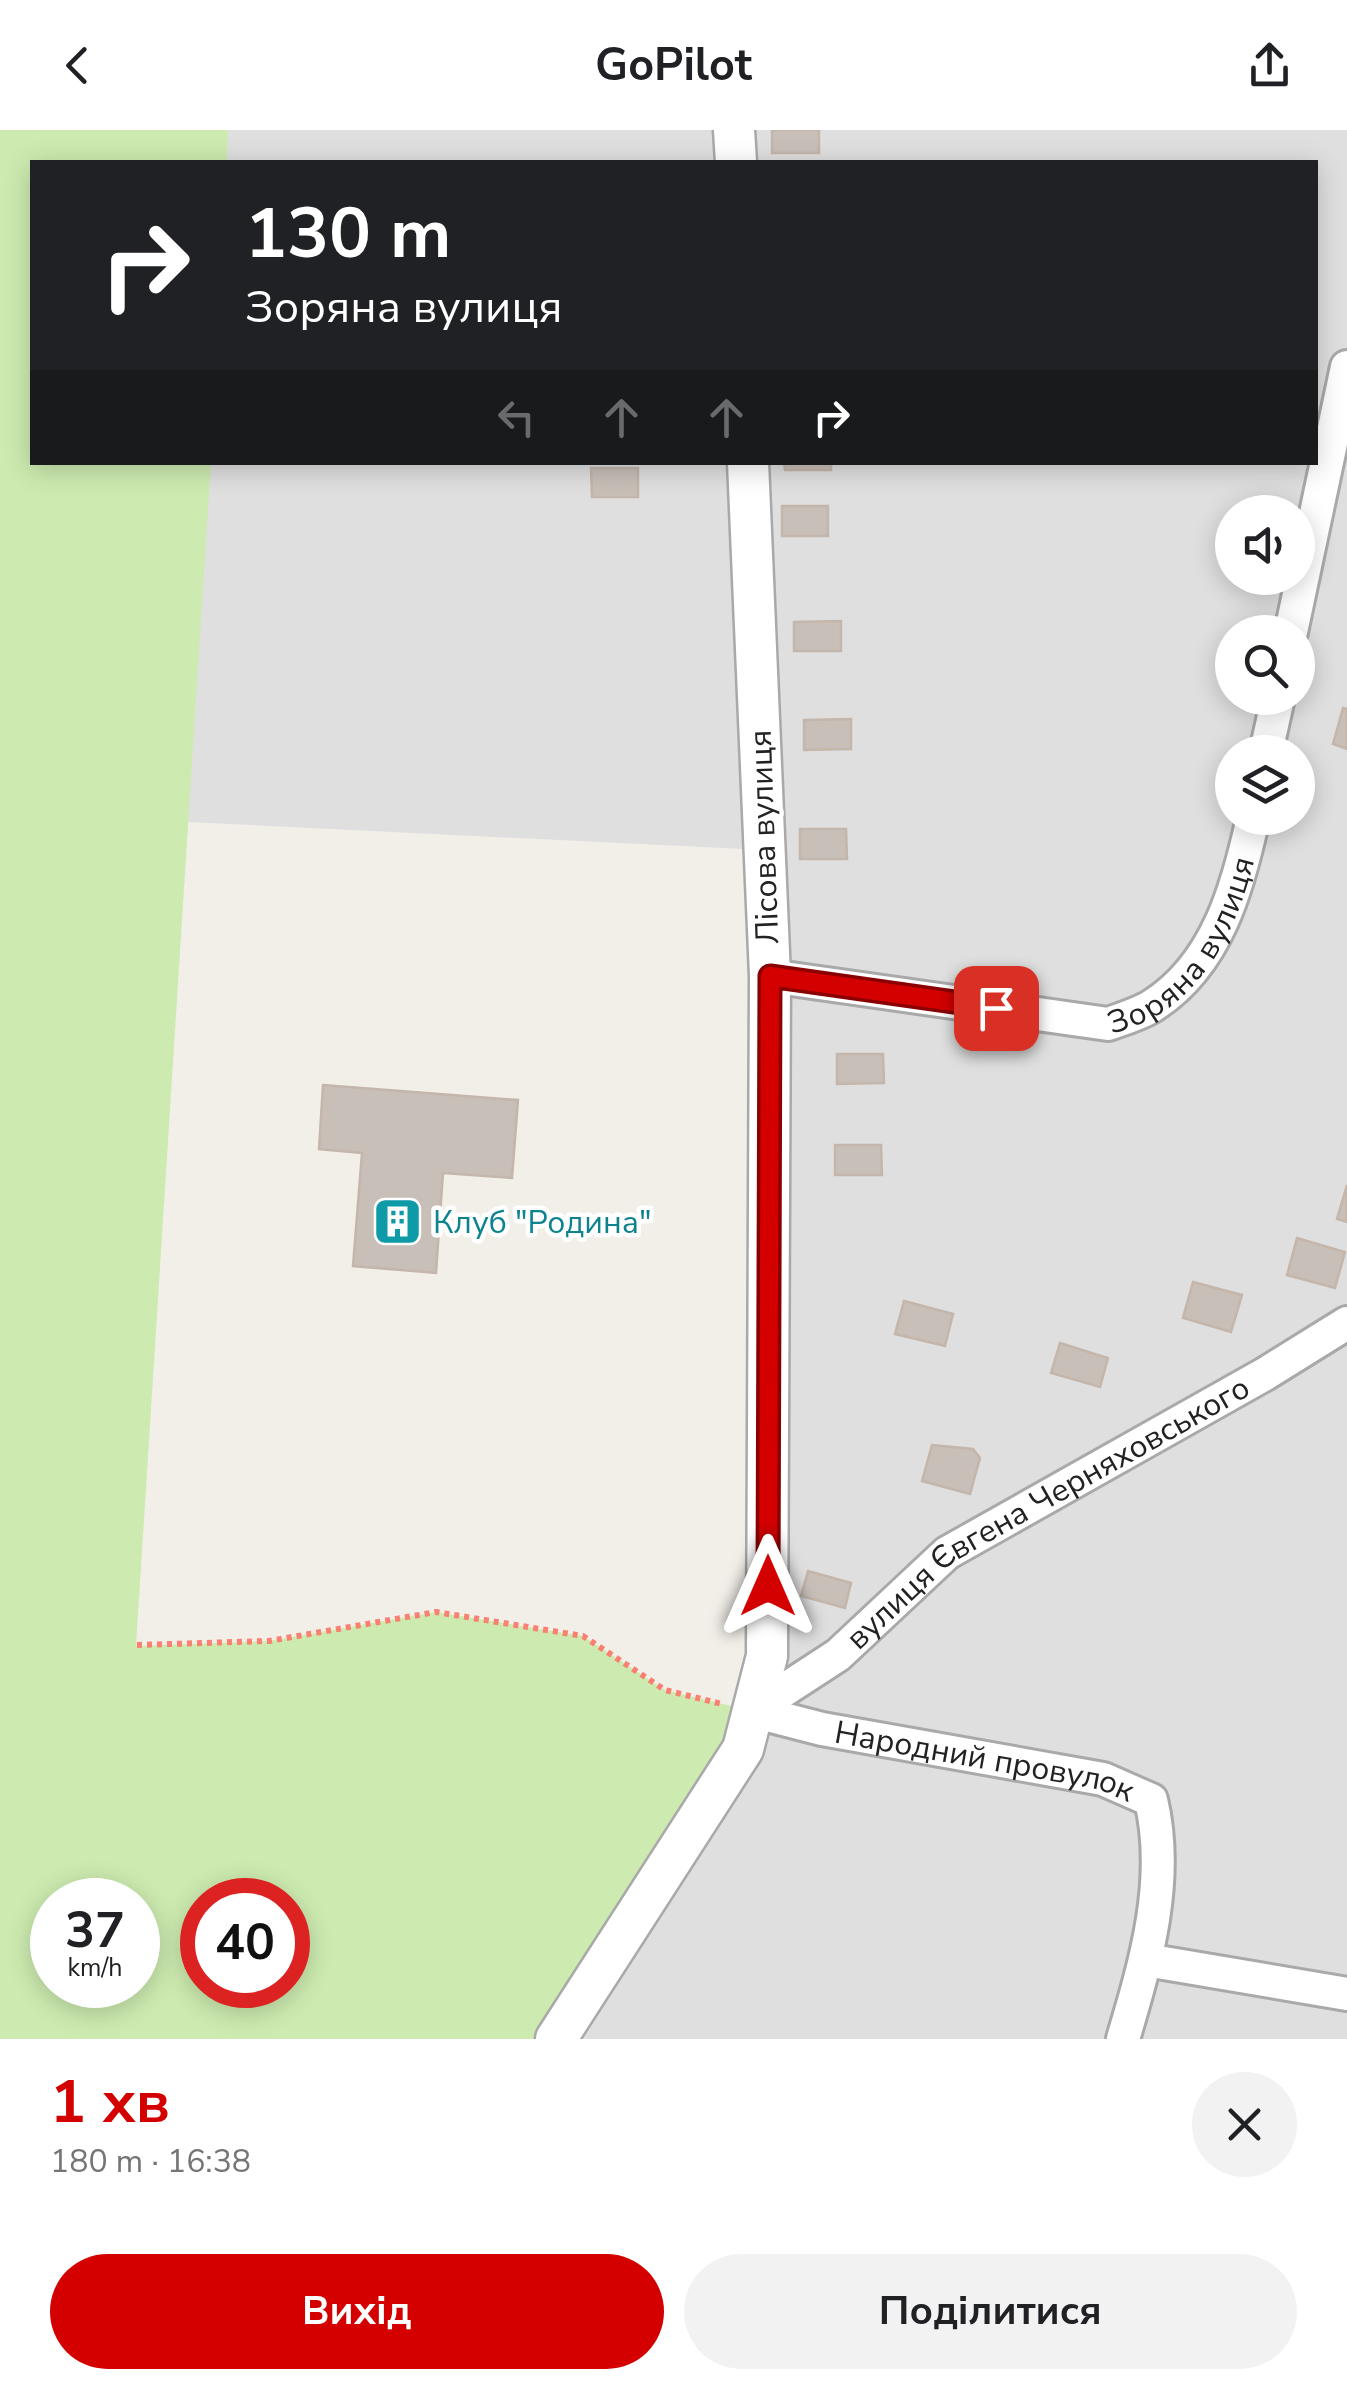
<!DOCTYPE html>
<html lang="uk">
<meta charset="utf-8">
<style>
:root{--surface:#fff;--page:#f2f2f2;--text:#202124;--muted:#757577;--accent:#d40000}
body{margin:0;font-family:"Nunito Sans",sans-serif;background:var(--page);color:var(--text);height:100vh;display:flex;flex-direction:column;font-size:38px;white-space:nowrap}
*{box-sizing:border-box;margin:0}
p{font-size:32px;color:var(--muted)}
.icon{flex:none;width:55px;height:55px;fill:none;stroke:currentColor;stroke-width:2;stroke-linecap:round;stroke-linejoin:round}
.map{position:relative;height:1909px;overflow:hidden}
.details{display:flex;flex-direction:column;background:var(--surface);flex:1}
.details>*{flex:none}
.top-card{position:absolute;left:30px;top:30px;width:1288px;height:305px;border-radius:0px;box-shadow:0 5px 25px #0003;background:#202124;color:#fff;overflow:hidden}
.tools{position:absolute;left:1215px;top:365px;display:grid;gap:20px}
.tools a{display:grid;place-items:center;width:100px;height:100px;border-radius:50%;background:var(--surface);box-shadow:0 5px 25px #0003;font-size:50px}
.speed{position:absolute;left:30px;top:1748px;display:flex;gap:20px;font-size:50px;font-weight:700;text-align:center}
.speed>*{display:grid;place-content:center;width:130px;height:130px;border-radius:50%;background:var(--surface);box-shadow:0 5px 25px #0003;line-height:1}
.speed small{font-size:25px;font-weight:400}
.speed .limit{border:15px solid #d22;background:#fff;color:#111}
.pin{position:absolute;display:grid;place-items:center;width:85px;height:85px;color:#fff;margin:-42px;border-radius:20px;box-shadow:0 5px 15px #0006}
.me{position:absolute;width:110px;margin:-55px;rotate:0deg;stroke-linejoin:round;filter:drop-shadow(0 0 8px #0008)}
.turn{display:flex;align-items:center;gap:35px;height:210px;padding:0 50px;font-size:45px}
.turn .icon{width:130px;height:130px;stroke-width:2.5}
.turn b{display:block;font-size:70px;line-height:85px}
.lanes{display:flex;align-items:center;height:95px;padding:0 50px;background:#0003;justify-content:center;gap:50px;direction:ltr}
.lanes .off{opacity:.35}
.round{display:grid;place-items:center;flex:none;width:105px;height:105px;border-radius:52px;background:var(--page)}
.summary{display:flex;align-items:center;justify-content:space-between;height:170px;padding:0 50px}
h1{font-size:60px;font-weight:700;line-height:75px;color:var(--accent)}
.primary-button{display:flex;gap:20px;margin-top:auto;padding:20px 50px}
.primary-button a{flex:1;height:115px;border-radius:60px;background:var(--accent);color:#fff;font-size:40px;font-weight:700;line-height:115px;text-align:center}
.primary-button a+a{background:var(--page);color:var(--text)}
header{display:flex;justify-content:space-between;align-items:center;height:130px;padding:0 50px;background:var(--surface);font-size:45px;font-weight:700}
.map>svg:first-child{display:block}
</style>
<header><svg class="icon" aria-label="back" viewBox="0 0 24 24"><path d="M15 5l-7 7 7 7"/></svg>GoPilot<svg class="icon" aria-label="share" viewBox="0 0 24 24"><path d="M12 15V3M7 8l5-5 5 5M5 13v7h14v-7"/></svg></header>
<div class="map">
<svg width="1347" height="1909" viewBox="0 0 1347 1909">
<rect width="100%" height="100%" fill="#f2efe9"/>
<path fill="#e0dfdf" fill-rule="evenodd" d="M227,0H1347V1909H551L767,1526L765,720L188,692L208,333L1315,332V32H225ZM1232,382H1298V448H1232ZM1232,502H1298V568H1232ZM1232,622H1298V688H1232Z"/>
<path fill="#cdebb0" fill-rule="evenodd" d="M0,0H228L227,32H32V332L211,333L136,1516L269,1511L436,1482L583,1506L665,1560L752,1581L556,1909H0ZM52,1770H138V1855H52ZM202,1770H288V1855H202Z"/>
<g fill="#c7bfb8" stroke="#c4b6ab" stroke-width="2.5">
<rect x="772" y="0" width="47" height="23"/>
<path d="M784,332H831V340H785Z"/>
<path d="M591,338H638V367H592Z"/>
<rect x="782" y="376" width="46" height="30"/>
<path d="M841,491V521H794V492Z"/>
<path d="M1343,578L1347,579V619L1333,614Z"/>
<path d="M851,589V619L804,620V590Z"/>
<path d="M800,699H846L847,729H800Z"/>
<path d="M837,924H883L884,953L837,954Z"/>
<path d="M323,955L518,970L512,1048L443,1043L436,1143L353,1136L362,1023L319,1019Z"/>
<path d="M835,1015H881L882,1045H835Z"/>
<path d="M1347,1055V1092L1337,1089Z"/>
<path d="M1297,1108L1345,1122L1335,1158L1287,1145Z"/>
<path d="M1193,1152L1242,1165L1231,1202L1183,1188Z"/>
<path d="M904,1171L953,1184L945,1216L895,1204Z"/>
<path d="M1060,1213L1108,1228L1100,1257L1051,1243Z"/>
<path d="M932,1315L973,1319L980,1328L970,1364L922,1351Z"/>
<path d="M808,1441L851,1453L845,1478L801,1466Z"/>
</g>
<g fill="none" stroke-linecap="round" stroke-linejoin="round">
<defs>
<g id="minor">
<path d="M1291,502L1347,237"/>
<path d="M1266,622L1278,568"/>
<path id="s1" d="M770,846L1108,894C1122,889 1139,884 1152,876C1217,835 1238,757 1253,688"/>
<path id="s2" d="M752,1581L838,1525L947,1423L1265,1244L1347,1193"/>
<path id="s3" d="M752,1581L822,1599L1103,1649L1151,1670C1170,1750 1146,1832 1123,1909"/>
<path d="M1146,1830L1347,1864"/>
</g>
<g id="tertiary">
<path d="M734,0L736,32"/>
<path d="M556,1909L743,1619L767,1526L770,846L748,332"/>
</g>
</defs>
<use href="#minor" stroke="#a9a9a9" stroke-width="38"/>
<use href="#tertiary" stroke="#a9a9a9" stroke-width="45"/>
<path stroke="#fa8072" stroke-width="6" stroke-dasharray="5 5" stroke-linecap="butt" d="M137,1515L269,1511L436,1482L583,1506L665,1560L722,1574"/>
<use href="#minor" stroke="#fff" stroke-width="32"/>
<use href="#tertiary" stroke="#fff" stroke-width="40"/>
</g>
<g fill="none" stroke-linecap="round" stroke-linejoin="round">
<defs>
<path id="route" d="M768,1456L770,846L996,878"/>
</defs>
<use href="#route" stroke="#8a0000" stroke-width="25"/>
<use href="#route" stroke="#d40000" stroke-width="18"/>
</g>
<defs>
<symbol id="building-square" viewBox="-11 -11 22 22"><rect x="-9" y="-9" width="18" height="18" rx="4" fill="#0f9aa8" stroke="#fff"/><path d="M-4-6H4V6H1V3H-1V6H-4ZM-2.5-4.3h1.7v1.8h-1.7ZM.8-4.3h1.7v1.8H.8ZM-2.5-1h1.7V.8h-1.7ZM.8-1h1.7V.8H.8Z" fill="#fff"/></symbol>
</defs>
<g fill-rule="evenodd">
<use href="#building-square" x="370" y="1064" width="55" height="55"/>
</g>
<g text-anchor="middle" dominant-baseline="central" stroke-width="9" stroke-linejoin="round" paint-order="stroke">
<g font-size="32" fill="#222" stroke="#fff">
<text transform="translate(764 707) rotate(-92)">Лісова вулиця</text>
<text stroke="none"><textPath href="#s1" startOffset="455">Зоряна вулиця</textPath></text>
<text stroke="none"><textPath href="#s2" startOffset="358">вулиця Євгена Черняховського</textPath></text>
<text stroke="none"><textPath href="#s3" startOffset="238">Народний провулок</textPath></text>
</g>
<g font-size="32" fill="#0d838f" stroke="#fff" text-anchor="start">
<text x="433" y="1092">Клуб "Родина"</text>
</g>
</g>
</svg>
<div class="tools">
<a><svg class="icon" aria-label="sound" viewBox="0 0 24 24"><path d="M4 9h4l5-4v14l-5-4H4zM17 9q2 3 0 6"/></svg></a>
<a><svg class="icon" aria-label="search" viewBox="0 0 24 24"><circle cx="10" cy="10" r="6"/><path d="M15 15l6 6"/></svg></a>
<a><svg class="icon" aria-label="layers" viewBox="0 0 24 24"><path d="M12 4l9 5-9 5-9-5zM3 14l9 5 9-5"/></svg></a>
</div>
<div class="speed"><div>37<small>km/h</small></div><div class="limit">40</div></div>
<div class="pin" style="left:996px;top:878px;background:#d93025"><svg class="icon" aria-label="arrive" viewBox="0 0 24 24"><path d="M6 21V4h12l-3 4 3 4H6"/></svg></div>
<svg class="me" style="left:768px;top:1456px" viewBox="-20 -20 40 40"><path d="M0-17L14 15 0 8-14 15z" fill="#d40000" stroke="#fff" stroke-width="4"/></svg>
<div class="top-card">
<div class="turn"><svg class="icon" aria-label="right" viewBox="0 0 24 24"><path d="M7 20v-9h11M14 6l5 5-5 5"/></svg><div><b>130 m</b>Зоряна вулиця</div></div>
<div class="lanes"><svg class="icon off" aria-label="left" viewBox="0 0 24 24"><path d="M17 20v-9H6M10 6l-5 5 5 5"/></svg><svg class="icon off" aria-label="ahead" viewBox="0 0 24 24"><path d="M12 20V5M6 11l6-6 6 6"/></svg><svg class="icon off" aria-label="ahead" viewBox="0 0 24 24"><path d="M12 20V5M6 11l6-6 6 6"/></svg><svg class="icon" aria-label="right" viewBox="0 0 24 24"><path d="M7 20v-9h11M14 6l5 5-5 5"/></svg></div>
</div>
</div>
<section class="details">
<div class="summary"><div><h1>1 хв</h1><p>180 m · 16:38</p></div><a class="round"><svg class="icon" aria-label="close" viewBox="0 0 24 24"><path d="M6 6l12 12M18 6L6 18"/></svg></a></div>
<div class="primary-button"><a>Вихід</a><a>Поділитися</a></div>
</section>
